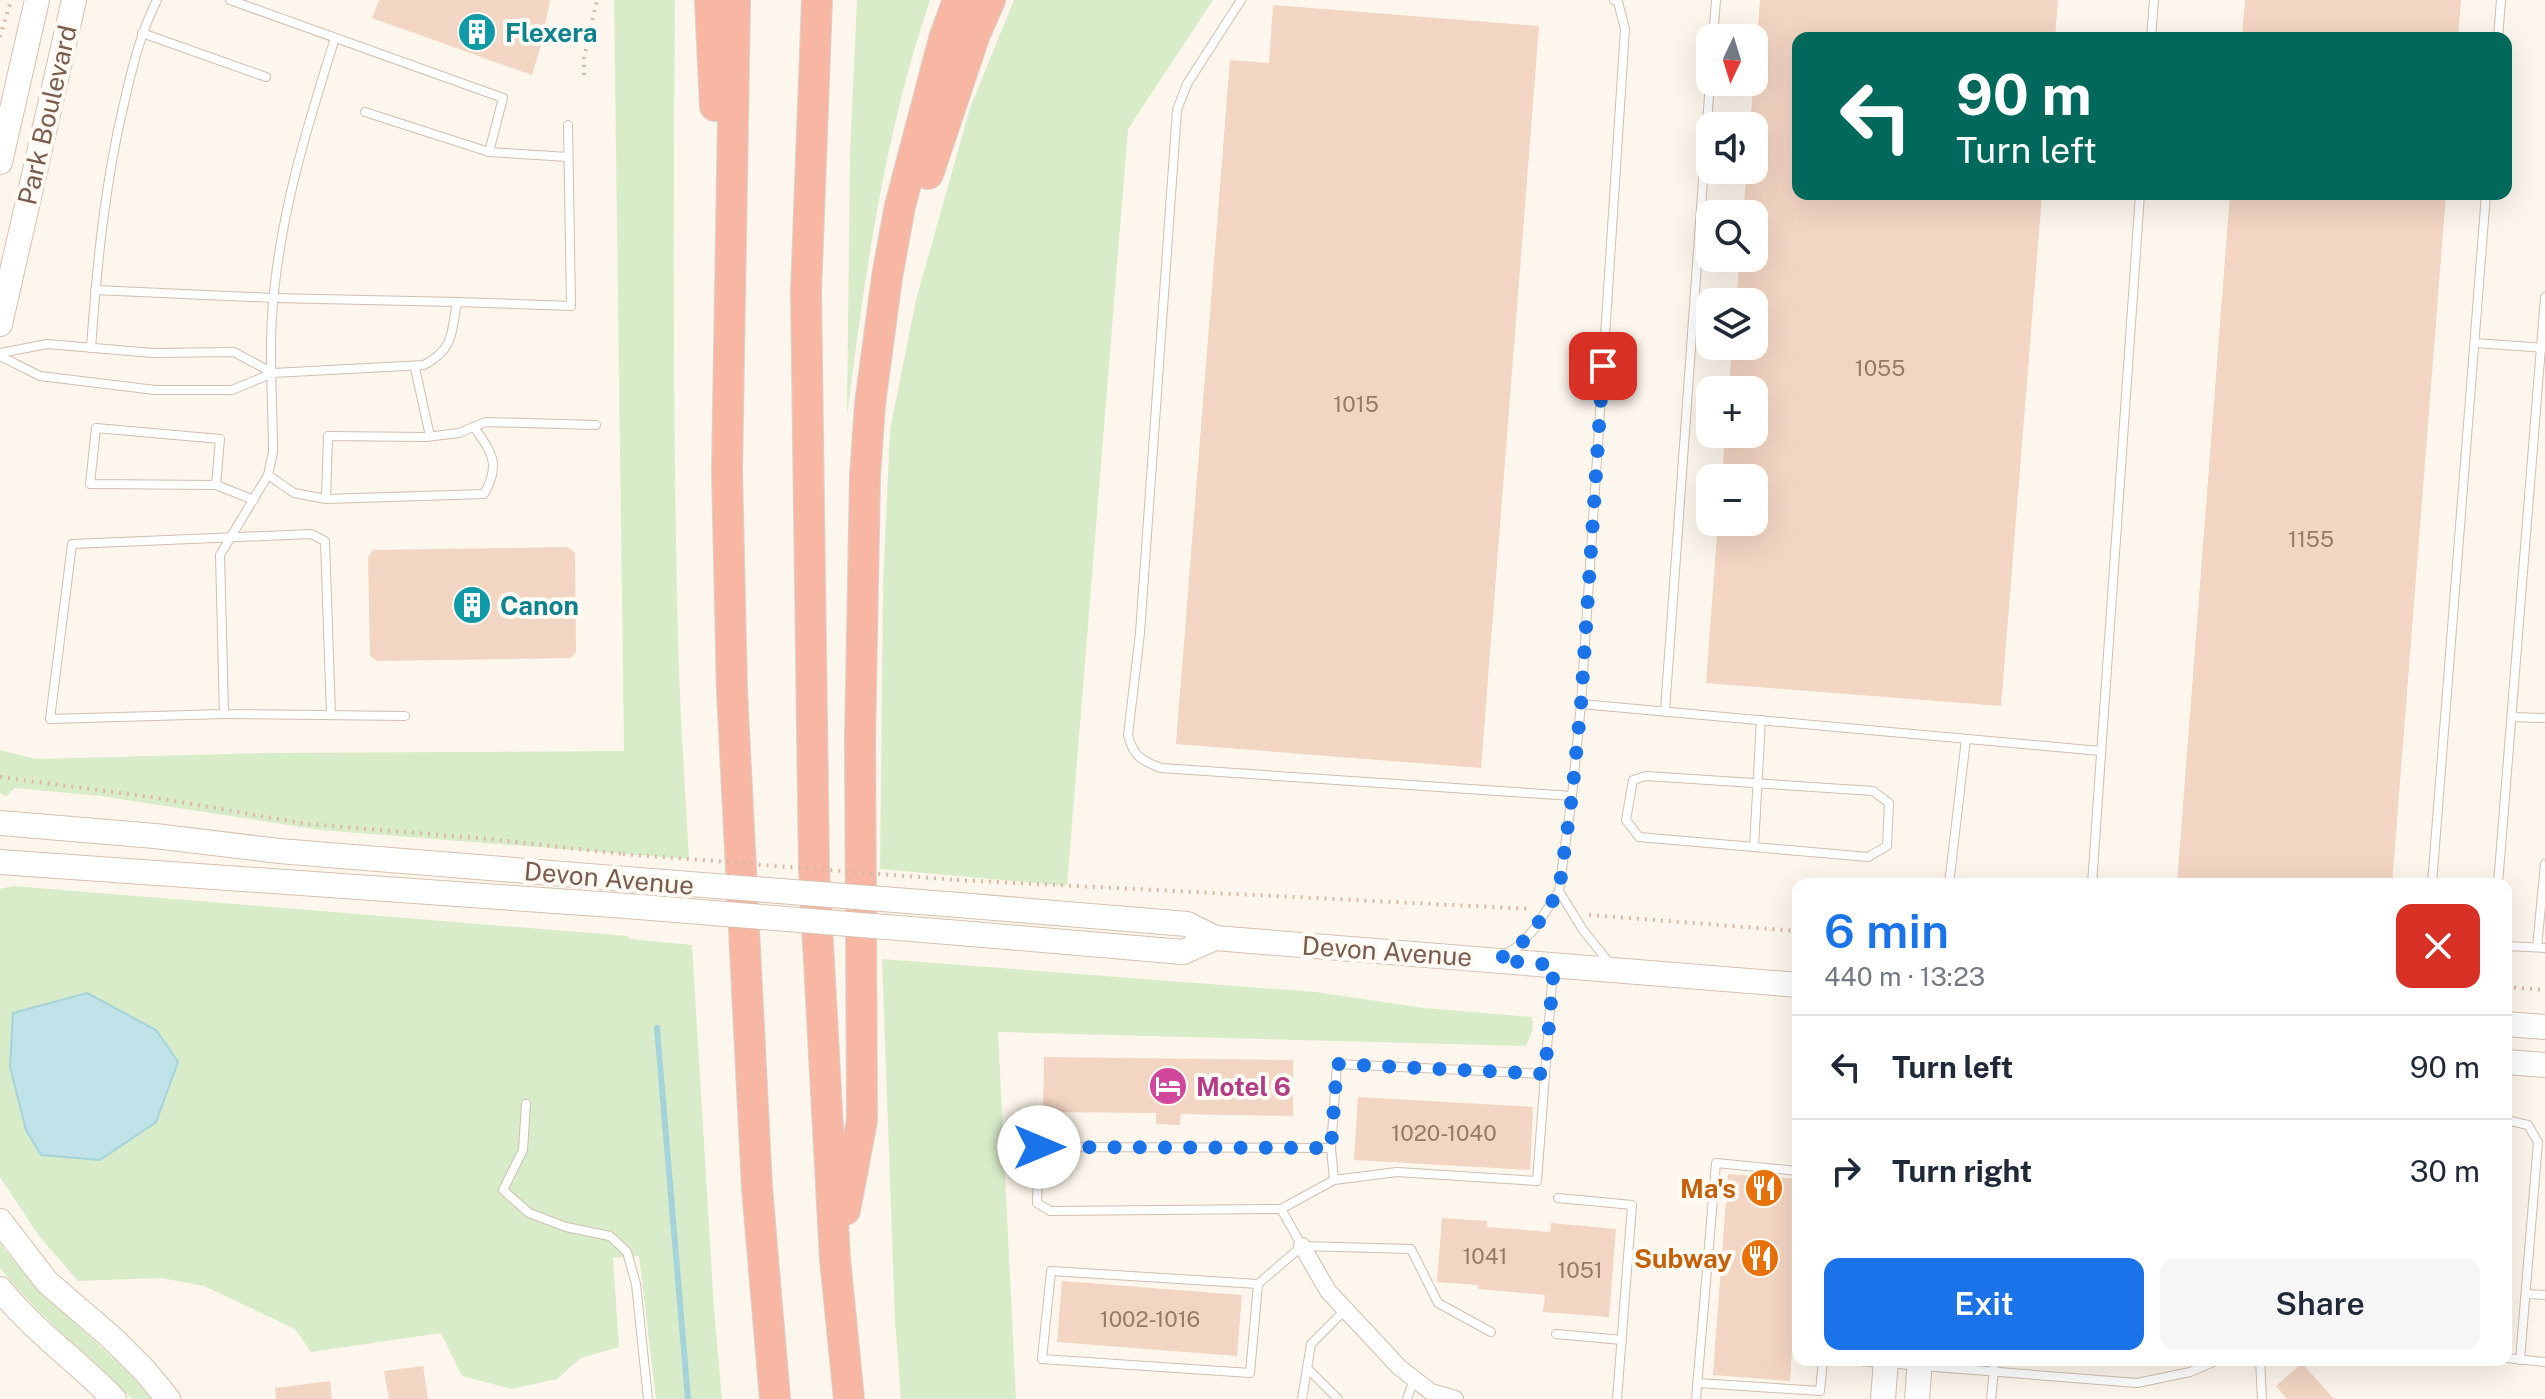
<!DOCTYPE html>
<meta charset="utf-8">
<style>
:root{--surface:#fff;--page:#f6f6f7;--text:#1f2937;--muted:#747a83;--line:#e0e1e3;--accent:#1a73e8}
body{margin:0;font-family:"Public Sans",sans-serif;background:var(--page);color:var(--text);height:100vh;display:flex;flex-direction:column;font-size:30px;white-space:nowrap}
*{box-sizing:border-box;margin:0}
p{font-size:26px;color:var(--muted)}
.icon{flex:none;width:44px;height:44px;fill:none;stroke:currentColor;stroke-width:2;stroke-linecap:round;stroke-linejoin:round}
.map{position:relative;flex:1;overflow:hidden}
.panel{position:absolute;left:1792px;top:878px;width:720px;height:488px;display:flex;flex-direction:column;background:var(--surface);border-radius:16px;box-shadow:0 8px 32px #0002}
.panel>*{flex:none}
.banner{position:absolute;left:1792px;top:32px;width:720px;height:168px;border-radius:16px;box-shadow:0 8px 32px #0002;background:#00695c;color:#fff;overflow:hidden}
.needle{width:52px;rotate:184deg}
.fabs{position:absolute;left:1696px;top:24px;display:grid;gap:16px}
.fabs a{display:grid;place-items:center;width:72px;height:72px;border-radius:16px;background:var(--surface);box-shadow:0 8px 32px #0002;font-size:40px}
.pin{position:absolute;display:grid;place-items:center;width:68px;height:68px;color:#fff;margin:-34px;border-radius:16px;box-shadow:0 4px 12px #0006}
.me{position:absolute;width:88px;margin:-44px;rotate:90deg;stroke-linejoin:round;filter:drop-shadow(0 0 6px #0008)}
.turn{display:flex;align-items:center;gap:28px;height:168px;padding:0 32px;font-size:36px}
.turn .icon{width:104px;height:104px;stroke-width:2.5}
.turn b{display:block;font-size:56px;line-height:68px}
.round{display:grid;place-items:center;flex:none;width:84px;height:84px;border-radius:16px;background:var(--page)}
.head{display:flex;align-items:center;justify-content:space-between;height:136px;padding:0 32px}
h1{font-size:48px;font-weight:600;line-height:60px;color:var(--accent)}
.button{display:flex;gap:16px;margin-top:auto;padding:16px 32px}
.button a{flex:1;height:92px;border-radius:16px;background:var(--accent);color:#fff;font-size:32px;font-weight:600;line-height:92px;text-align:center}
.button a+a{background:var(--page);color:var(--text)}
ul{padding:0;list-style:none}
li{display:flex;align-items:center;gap:24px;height:104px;padding:0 32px;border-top:2px solid var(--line)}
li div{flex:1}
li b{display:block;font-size:30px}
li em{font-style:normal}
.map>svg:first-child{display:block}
</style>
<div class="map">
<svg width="2545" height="1399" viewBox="0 0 2545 1399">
<rect width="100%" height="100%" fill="#fdf6ec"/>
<g fill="#d8ecc9">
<path d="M614,0H675C673,214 673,428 678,641C680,714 685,786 689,859L321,830L101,796L15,788L6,796L0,793V750L36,759L265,753L624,751Z"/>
<path d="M857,0H930C884,135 865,275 847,416L850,154Z"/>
<path d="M1014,0H1213L1128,129L1067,886L880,869L883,585L890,430L916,300L970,108Z"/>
<path d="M13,886L628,936L629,939L692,945L714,1309L722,1399H656L639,1256L613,1258L619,1347L581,1358L557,1379L512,1389L462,1376L441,1333L311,1352L295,1329L204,1286L161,1278L78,1281L39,1236L0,1177V889Z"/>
<path d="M882,959L1316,992L1424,1008L1532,1017L1533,1029L1526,1046L998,1032L1016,1399H901L895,1320Z"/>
<path d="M0,1243C43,1303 105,1343 152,1399H132C89,1355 39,1317 0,1268Z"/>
</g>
<path fill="#bfe3e8" stroke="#a5d3da" stroke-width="2" d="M87,993L156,1030L178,1062L156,1122L100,1160L41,1155L26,1130L10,1067L13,1013Z"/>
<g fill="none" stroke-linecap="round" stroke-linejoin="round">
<path stroke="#a5d3da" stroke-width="6" d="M657,1028L688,1399"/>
</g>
<g fill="#f3d5c3">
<path d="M379,0H550L545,25L537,40L542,42L532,75L372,18Z"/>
<path d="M1760,0H2058L2055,38H1798V194H2042L2001,706L1706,683L1718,522H1754V478H1722L1725,434H1754V390H1729L1732,346H1754V302H1736L1740,258H1754V214H1743L1747,170H1754V126H1750Z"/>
<path d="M2245,0H2461L2458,38H2242Z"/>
<path d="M1273,5L1539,26L1481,768L1176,744L1230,60L1269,63Z"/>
<path d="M2230,194H2446L2392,884H2177Z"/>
<path d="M568,547L575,553L576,652L571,658L377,661L370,656L368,557L373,550Z"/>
<path d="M1044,1057L1293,1060V1116L1181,1114L1180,1125L1156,1124V1113L1043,1112Z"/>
<path d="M1358,1097L1533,1107L1530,1170L1354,1160Z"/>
<path d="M1728,1174L1798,1179L1797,1274L1790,1381L1713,1375Z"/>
<path d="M1442,1218L1487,1221V1227L1550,1232L1551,1223L1616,1229L1609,1317L1543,1312L1545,1295L1478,1289V1285L1437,1282Z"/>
<path d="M1062,1281L1242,1295L1237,1356L1057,1342Z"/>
<path d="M2302,1363L2334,1399H2287L2276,1386Z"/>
<path d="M423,1366L428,1399H389L384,1371Z"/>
<path d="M330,1381L332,1399H276L275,1388Z"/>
</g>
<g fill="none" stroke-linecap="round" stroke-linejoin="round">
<defs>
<g id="lane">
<path d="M230,0L503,98L489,152L365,112"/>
<path d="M1241,0L1187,84L1177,110L1140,633L1128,735C1133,756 1142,761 1161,768L1572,796"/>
<path d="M142,33L266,77"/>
<path d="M335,38C306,130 278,220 272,317C269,361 273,407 273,452L268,475L220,555L224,714L405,716"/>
<path d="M1713,38L1716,0"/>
<path d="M2151,38L2154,0"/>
<path d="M2498,38L2501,0"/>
<path d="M489,152L568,157"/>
<path d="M95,290L274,298L457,302"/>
<path d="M2475,343L2544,348"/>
<path d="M91,348C97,264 105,181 125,99C133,64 141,32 157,0"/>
<path d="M0,353L47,344L153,353L234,352L273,373"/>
<path d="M0,356L40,376L155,390H232L273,373L424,365C455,348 451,333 457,302L571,306L568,125"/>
<path d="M415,368L430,436"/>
<path d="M268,475L294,493L326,499L328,436L426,437L459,433L485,422L596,425"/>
<path d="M216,485L220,439L96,428L90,484L216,485L254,500"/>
<path d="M326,499L484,494C501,464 492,453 474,427"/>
<path d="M1581,704L2100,751"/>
<path d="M1665,711L1710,82"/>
<path d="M224,714L50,719L72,544L311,534L325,541L331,715"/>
<path d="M2512,717L2545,718"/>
<path d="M1646,776L1873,791L1889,803L1887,846L1868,857L1639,837L1626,820L1633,780Z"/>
<path d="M1754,847L1761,720"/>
<path d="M1949,884L1966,739"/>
<path d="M2092,884L2140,194"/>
<path d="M2432,884L2486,194"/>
<path d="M2498,884L2545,297"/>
<path d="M1559,891L1583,930L1611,965"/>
<path d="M2506,946L2545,948"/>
<path d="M2537,947L2545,864"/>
<path d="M1504,955L1520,945L1535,928L1559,891L1572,796L1581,704L1625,29L1618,2L1614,0"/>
<path d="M526,1104L523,1150L503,1190L529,1213L566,1227L610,1236L627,1252L636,1284L648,1399"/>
<path d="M2506,1120L2528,1125L2538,1142L2520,1360"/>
<path d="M1331,1148L1334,1180"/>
<path d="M1558,1198L1632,1205L1617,1399"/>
<path d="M1281,1209L1050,1211L1037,1203L1039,1147L1331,1148L1337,1064L1545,1074"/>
<path d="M1302,1246L1281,1209L1334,1180L1397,1172L1537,1181L1553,969"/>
<path d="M1258,1284L1051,1271L1042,1359L1250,1373L1258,1284L1302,1246L1411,1249L1438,1303L1491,1332"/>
<path d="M2526,1294L2545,1295"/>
<path d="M1556,1334L1622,1340"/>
<path d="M2506,1358L2545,1362"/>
<path d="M1846,1360L2137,1383L2190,1372L2218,1360"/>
<path d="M2260,1360L2262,1399"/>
<path d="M1307,1368L1338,1399"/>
<path d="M1698,1383L1820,1391L1823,1360"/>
<path d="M1302,1399L1311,1344L1345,1310"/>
<path d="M1407,1399L1414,1379"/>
<path d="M1696,1399L1716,1163L1798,1171"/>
<path d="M1991,1399L1995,1360"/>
</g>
<path id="street" d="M1302,1246L1328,1291L1399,1367L1431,1392L1455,1399"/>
<g id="secondary">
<path d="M0,162L37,0"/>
<path d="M0,324L74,0"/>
<path d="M0,823L155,836L279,851L626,879"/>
<path d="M0,862L627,906"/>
<path d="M959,905L1187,924L1215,938L1798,985"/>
<path d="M960,933L1183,952L1215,938"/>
<path d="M2506,1024L2545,1027"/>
<path d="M2506,1062L2545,1065"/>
<path d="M0,1221L47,1282L112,1338L145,1371L168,1399"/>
<path d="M0,1289C33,1330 77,1361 114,1399"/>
<path d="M1883,1399L1886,1360"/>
<path d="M1917,1399L1920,1360"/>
</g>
<g id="highway">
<path d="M710,0L715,106"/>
<path d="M735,0L727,471L732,691L757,1188L775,1399"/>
<path d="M817,0L806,292L814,869L835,1259L849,1399"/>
<path d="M928,174L975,34L990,0"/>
<path d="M845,1210L862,1120L860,739L865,476L870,404L887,277L900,206L944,39L958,0"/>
</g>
</defs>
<use href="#lane" stroke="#d1beb0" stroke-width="10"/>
<use href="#street" stroke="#d1beb0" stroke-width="18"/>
<use href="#secondary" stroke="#d6c0b0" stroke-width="26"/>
<use href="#highway" stroke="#dad1cd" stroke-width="32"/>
<g stroke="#d9b8a5" stroke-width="4" stroke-dasharray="2 6" stroke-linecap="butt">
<path d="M0,37L11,0"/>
<path d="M584,75V58L597,0"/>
<path d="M0,777L151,797L308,824L489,839L623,854"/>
<path d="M957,880L1532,909"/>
<path d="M1589,915L1798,931"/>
<path d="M2506,987L2545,990"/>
</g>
<use href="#lane" stroke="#fff" stroke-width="8"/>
<use href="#street" stroke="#fff" stroke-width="16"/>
<use href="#secondary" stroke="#fff" stroke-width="24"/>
<use href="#highway" stroke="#f7b7a3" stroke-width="30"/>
<defs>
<g id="secondary-bridge">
<path d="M626,879L959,905"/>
<path d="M627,906L960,933"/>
</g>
</defs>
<use href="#secondary-bridge" stroke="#d6c0b0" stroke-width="26" stroke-linecap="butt"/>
<path stroke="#d9b8a5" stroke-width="4" stroke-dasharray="2 6" stroke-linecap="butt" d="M623,854L957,880"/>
<use href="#secondary-bridge" stroke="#fff" stroke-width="24"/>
</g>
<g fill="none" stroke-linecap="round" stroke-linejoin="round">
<path stroke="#1a73e8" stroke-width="14" stroke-dasharray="0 25.2" d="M1039,1147L1331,1148L1337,1064L1545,1074L1554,965L1498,960L1520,945L1535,928L1559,891L1572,796L1581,704L1603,366"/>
</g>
<defs>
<symbol id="building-disc" viewBox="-11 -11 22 22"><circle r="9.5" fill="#0f9aa8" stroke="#fffaf3"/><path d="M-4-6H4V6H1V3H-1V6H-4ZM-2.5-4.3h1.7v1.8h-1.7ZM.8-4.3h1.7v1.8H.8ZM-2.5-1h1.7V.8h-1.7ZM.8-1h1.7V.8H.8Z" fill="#fff"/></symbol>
<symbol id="hotel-disc" viewBox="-11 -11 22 22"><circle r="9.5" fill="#d1479c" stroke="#fffaf3"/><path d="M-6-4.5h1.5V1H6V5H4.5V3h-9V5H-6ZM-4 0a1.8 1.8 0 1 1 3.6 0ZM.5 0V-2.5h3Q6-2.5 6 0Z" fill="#fff"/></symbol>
<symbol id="restaurant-disc" viewBox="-11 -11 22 22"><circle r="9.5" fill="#e8710a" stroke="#fffaf3"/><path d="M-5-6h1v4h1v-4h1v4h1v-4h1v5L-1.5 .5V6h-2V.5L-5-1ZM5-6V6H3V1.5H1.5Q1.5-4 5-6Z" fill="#fff"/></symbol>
</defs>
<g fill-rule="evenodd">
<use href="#building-disc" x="455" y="10" width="44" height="44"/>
<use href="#building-disc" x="450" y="583" width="44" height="44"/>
<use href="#hotel-disc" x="1146" y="1064" width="44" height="44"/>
<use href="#restaurant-disc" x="1742" y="1166" width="44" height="44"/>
<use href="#restaurant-disc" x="1738" y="1236" width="44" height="44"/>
</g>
<g text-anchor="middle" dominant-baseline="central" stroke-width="8" stroke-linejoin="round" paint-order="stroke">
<g font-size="22" fill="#987a6a">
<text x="1880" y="368">1055</text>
<text x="1356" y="404">1015</text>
<text x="2311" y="539">1155</text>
<text x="1444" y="1133">1020-1040</text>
<text x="1485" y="1256">1041</text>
<text x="1580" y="1270">1051</text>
<text x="1150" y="1319">1002-1016</text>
</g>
<g font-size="26" font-weight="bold" fill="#0d838f" stroke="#fffaf3" text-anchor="start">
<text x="505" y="32">Flexera</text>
<text x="500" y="605">Canon</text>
</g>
<g font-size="26" fill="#7a5c4d" stroke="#fffaf3">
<text transform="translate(47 115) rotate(-77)">Park Boulevard</text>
<text transform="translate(609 878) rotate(5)">Devon Avenue</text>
<text transform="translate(1387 951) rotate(4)">Devon Avenue</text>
</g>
<g font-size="26" font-weight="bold" fill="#b23c85" stroke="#fffaf3" text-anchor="start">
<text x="1196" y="1086">Motel 6</text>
</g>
<g font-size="26" font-weight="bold" fill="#c56008" stroke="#fffaf3" text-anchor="end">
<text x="1736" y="1188">Ma's</text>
<text x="1732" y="1258">Subway</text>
</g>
</g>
</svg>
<div class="fabs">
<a><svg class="needle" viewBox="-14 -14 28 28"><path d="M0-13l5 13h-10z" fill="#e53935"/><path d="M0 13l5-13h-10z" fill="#747a83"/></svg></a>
<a><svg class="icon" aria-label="sound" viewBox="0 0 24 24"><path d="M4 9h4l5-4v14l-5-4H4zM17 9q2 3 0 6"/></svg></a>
<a><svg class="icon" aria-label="search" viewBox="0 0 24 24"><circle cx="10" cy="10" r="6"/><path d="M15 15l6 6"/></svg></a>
<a><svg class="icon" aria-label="layers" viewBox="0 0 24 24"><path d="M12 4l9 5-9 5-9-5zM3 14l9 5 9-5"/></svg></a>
<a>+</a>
<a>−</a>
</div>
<div class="pin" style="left:1603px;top:366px;background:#d93025"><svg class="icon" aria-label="arrive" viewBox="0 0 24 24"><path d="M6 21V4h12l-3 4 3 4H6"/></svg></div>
<svg class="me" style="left:1039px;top:1147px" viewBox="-20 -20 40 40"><circle r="19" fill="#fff"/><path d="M0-13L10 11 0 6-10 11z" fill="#1a73e8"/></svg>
<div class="banner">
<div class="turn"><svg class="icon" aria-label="left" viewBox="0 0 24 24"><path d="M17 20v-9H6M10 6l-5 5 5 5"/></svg><div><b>90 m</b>Turn left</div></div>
</div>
<section class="panel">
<div class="head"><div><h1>6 min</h1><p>440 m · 13:23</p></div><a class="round" style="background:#d93025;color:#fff"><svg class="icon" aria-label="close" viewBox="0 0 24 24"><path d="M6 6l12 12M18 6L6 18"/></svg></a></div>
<ul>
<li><svg class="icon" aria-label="left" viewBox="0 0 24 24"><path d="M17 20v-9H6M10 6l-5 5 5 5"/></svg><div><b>Turn left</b></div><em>90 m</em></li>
<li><svg class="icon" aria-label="right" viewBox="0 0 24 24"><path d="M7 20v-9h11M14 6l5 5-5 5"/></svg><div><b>Turn right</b></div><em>30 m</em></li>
</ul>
<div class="button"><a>Exit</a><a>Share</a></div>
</section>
</div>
